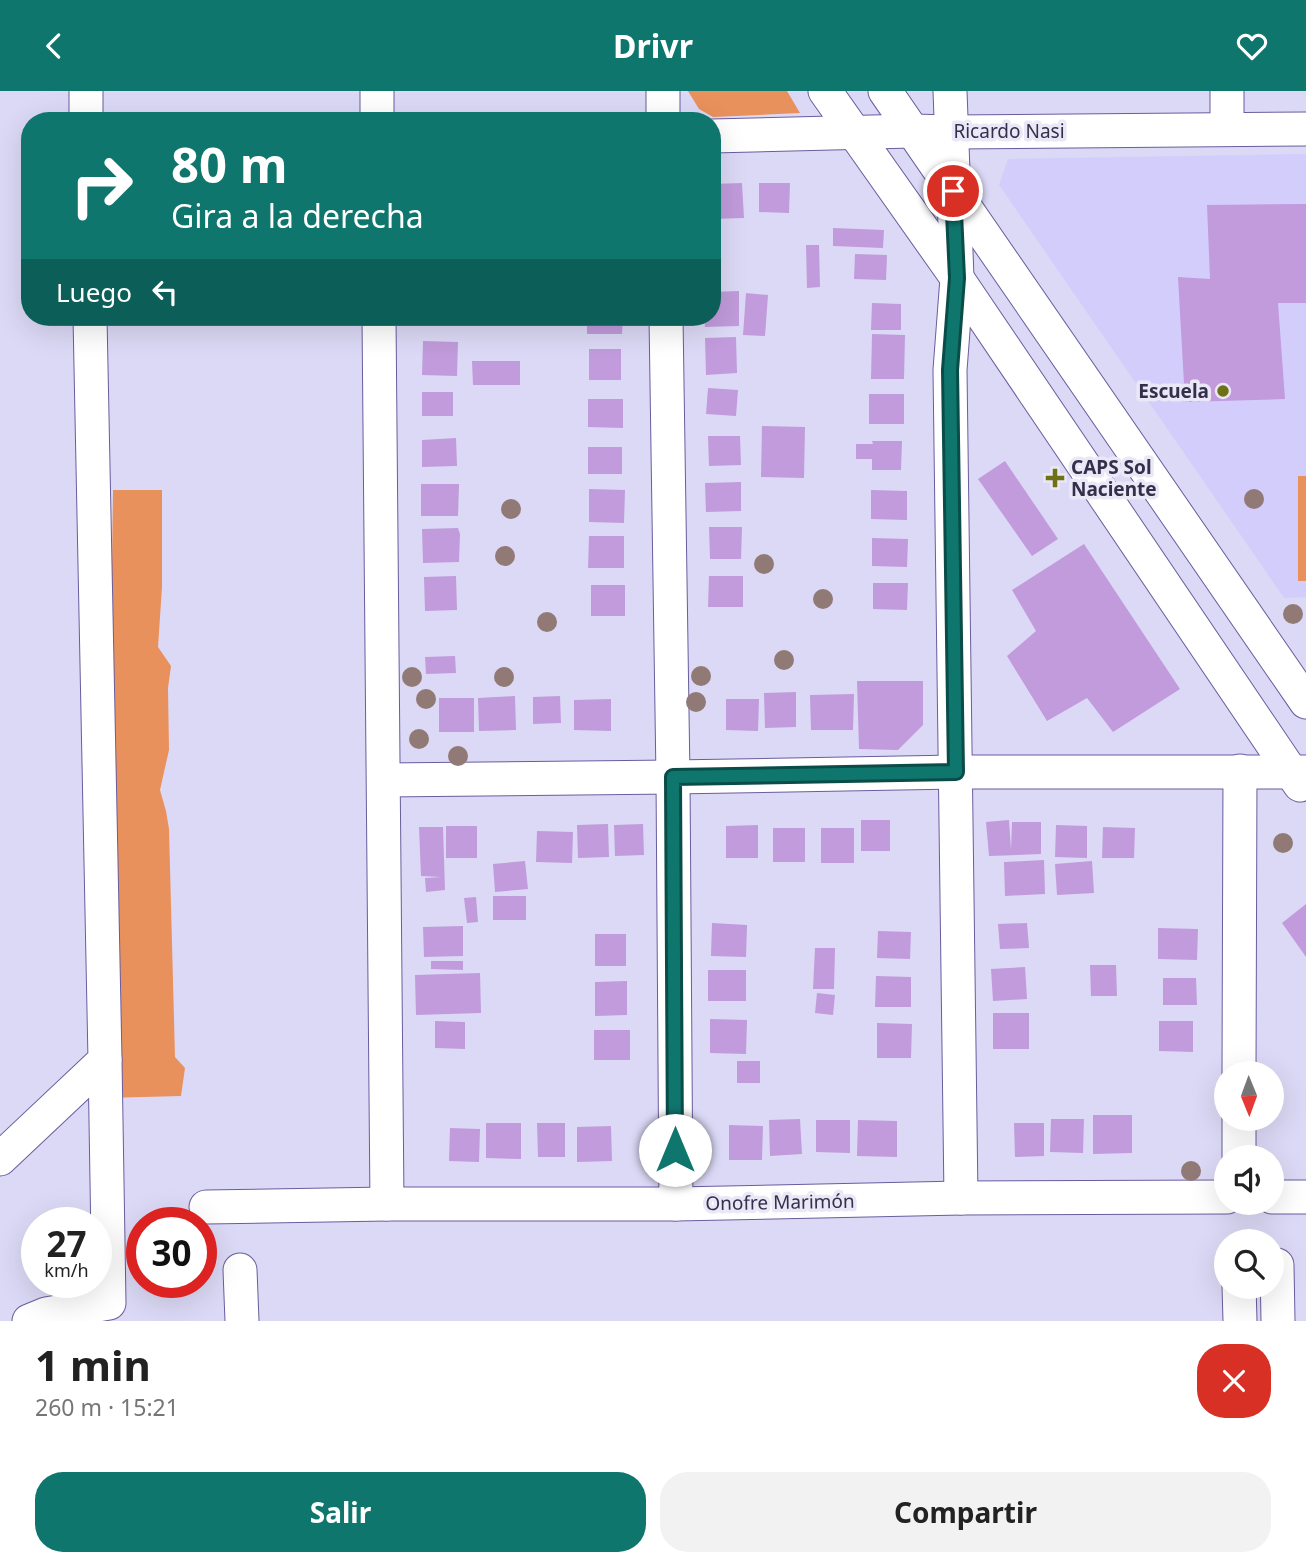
<!DOCTYPE html>
<html lang="es">
<meta charset="utf-8">
<style>
:root{--surface:#fff;--page:#f2f2f2;--text:#222;--muted:#767676;--accent:#0f766e}
body{margin:0;font-family:"Noto Sans",sans-serif;background:var(--page);color:var(--text);height:100vh;display:flex;flex-direction:column;font-size:26px;white-space:nowrap}
*{box-sizing:border-box;margin:0}
p{font-size:23px;color:var(--muted)}
.icon{flex:none;width:38px;height:38px;fill:none;stroke:currentColor;stroke-width:2;stroke-linecap:round;stroke-linejoin:round}
.map{position:relative;height:1230px;overflow:hidden}
.details{display:flex;flex-direction:column;background:var(--surface);flex:1}
.details>*{flex:none}
.banner{position:absolute;left:21px;top:21px;width:700px;height:214px;border-radius:28px;box-shadow:0 7px 28px #0002;background:#0f766e;color:#fff;overflow:hidden}
.needle{width:46px;rotate:179deg}
.fabs{position:absolute;left:1214px;top:970px;display:grid;gap:14px}
.fabs a{display:grid;place-items:center;width:70px;height:70px;border-radius:50%;background:var(--surface);box-shadow:0 7px 28px #0002;font-size:35px}
.speed{position:absolute;left:21px;top:1116px;display:flex;gap:14px;font-size:35px;font-weight:700;text-align:center}
.speed>*{display:grid;place-content:center;width:91px;height:91px;border-radius:50%;background:var(--surface);box-shadow:0 7px 28px #0002;line-height:1}
.speed small{font-size:18px;font-weight:400}
.speed .limit{border:10px solid #d22;background:#fff;color:#111}
.pin{position:absolute;display:grid;place-items:center;width:60px;height:60px;color:#fff;margin:-30px;border:4px solid #fff;border-radius:50%;box-shadow:0 2px 7px #0007}
.me{position:absolute;width:77px;margin:-38px;rotate:0deg;stroke-linejoin:round;filter:drop-shadow(0 0 5px #0008)}
.turn{display:flex;align-items:center;gap:24px;height:147px;padding:0 35px;font-size:32px}
.turn .icon{width:91px;height:91px;stroke-width:2.5}
.turn b{display:block;font-size:49px;line-height:60px}
.then{display:flex;align-items:center;height:66px;padding:0 35px;background:#0003;gap:14px;font-size:26px}
.round{display:grid;place-items:center;flex:none;width:74px;height:74px;border-radius:28px;background:var(--page)}
.headline{display:flex;align-items:center;justify-content:space-between;height:119px;padding:0 35px}
h1{font-size:42px;font-weight:700;line-height:52px}
.action{display:flex;gap:14px;margin-top:auto;padding:14px 35px}
.action a{flex:1;height:80px;border-radius:28px;background:var(--accent);color:#fff;font-size:28px;font-weight:700;line-height:80px;text-align:center}
.action a+a{background:var(--page);color:var(--text)}
header{display:flex;justify-content:space-between;align-items:center;height:91px;padding:0 35px;background:var(--accent);color:#fff;font-size:32px;font-weight:700}
.map>svg:first-child{display:block}
</style>
<header><svg class="icon" aria-label="back" viewBox="0 0 24 24"><path d="M15 5l-7 7 7 7"/></svg>Drivr<svg class="icon" aria-label="heart" viewBox="0 0 24 24"><path d="M12 20l-8-8c-3-5 5-10 8-4 3-6 11-1 8 4z"/></svg></header>
<div class="map">
<svg width="1306" height="1230" viewBox="0 0 1306 1230">
<rect width="100%" height="100%" fill="#dcd9f6"/>
<path fill="#d3cdfc" d="M1306,63V506L1284,507L999,94L1008,68Z"/>
<g fill="#e8915c">
<path d="M688,0H787L800,22L713,26L699,18Z"/>
<rect x="1298" y="385" width="8" height="105"/>
<path d="M113,399H162V496L158,556L171,575L168,597L169,659L160,699L166,720L169,738L175,966L185,977L181,1005L105,1007Z"/>
</g>
<g fill="#c19bdb">
<path d="M742,92L744,127L712,128V93Z"/>
<path d="M759,92H790L789,122L759,121Z"/>
<path d="M1306,113V212H1278L1285,308L1185,311L1178,186L1210,188L1207,114Z"/>
<path d="M833,137L884,139L883,157L833,155Z"/>
<path d="M806,154H819L820,196L807,197Z"/>
<path d="M855,163L887,164L886,189L854,188Z"/>
<path d="M739,200V235L705,236L704,226H712V201Z"/>
<path d="M746,202L768,204L765,245L743,244Z"/>
<path d="M872,212L901,213V239H871Z"/>
<path d="M424,226H456V232L424,233Z"/>
<path d="M587,226H623L622,243H587Z"/>
<path d="M872,243L905,244L904,288H871Z"/>
<path d="M736,246L737,282L706,284L705,247Z"/>
<path d="M423,250L458,251L457,285L422,284Z"/>
<rect x="589" y="258" width="32" height="31"/>
<path d="M472,270H520V294H473Z"/>
<path d="M708,297L738,299L736,325L706,323Z"/>
<rect x="422" y="301" width="31" height="24"/>
<rect x="869" y="303" width="35" height="30"/>
<path d="M588,308H623V337L588,336Z"/>
<path d="M762,335L805,336L804,387L761,386Z"/>
<path d="M708,345H740L741,374L709,375Z"/>
<path d="M456,347L457,375L422,376V349Z"/>
<path d="M872,350H902L901,379H872V368H856V353H873Z"/>
<rect x="588" y="356" width="34" height="27"/>
<path d="M1005,370L1058,448L1032,465L978,388Z"/>
<path d="M741,391V420L706,421L705,392Z"/>
<path d="M421,393H459L458,425H421Z"/>
<path d="M589,398L625,399L624,432L589,431Z"/>
<path d="M871,399L907,400V429L871,428Z"/>
<path d="M709,436H742L741,468H710Z"/>
<path d="M458,437L460,443L459,471L423,472L422,438Z"/>
<path d="M589,445H624V477H588Z"/>
<path d="M872,447L908,448L907,476L872,475Z"/>
<path d="M1084,453L1180,598L1113,641L1087,607L1047,630L1007,565L1036,540L1012,499Z"/>
<path d="M456,485L457,519L425,520L424,486Z"/>
<path d="M709,485H743V516H708Z"/>
<path d="M873,492H908L907,519L873,518Z"/>
<rect x="591" y="494" width="34" height="31"/>
<path d="M455,565L456,582L426,583L425,566Z"/>
<path d="M857,590H923V634L898,659L859,658Z"/>
<path d="M796,601V636L765,637L764,602Z"/>
<path d="M854,603L853,639H811L810,604Z"/>
<path d="M515,605L516,639L479,640L478,607Z"/>
<path d="M560,605L561,632L533,633V606Z"/>
<rect x="439" y="607" width="35" height="34"/>
<path d="M611,608V640L574,639V609Z"/>
<path d="M726,608H759L758,640L726,639Z"/>
<rect x="861" y="729" width="29" height="31"/>
<path d="M1009,729L1011,759L1012,731H1041V763L989,765L986,731Z"/>
<path d="M608,733L609,766L578,767L577,734Z"/>
<path d="M643,733L644,764L615,765L614,734Z"/>
<path d="M758,734V767H726V735Z"/>
<path d="M1056,734L1087,735V767L1055,766Z"/>
<rect x="446" y="735" width="31" height="32"/>
<path d="M419,736H443L445,799L426,801L425,787L441,786L421,785Z"/>
<path d="M1103,736L1135,737L1134,767H1102Z"/>
<rect x="773" y="737" width="32" height="34"/>
<rect x="821" y="737" width="33" height="35"/>
<path d="M537,740L573,741L572,772L536,771Z"/>
<path d="M1044,769L1045,803L1005,805L1004,771Z"/>
<path d="M525,770L528,798L495,801L493,773Z"/>
<path d="M1092,770L1094,802L1057,804L1055,773Z"/>
<rect x="493" y="805" width="33" height="24"/>
<path d="M476,806L478,831L467,832L464,807Z"/>
<path d="M1306,813V866L1282,832Z"/>
<path d="M712,832L747,834L746,866L711,865Z"/>
<path d="M1027,832L1029,857L1000,858L998,833Z"/>
<path d="M463,835V865L424,866L423,836Z"/>
<path d="M1158,837L1198,838L1197,869L1158,868Z"/>
<path d="M878,840L911,841L910,868L877,867Z"/>
<rect x="595" y="843" width="31" height="32"/>
<path d="M815,857H835L834,898H813Z"/>
<path d="M431,870H463V879L431,878Z"/>
<path d="M1090,874H1116L1117,905H1091Z"/>
<path d="M1025,876L1027,908L993,910L991,878Z"/>
<rect x="708" y="879" width="38" height="31"/>
<path d="M480,882L481,922L416,924L415,884Z"/>
<path d="M876,885L911,886V916H875Z"/>
<path d="M1163,887H1196L1197,914H1163Z"/>
<path d="M627,890V924L595,925V891Z"/>
<path d="M817,902L835,904L833,924L815,922Z"/>
<rect x="993" y="922" width="36" height="36"/>
<path d="M710,928L747,929L746,963L710,962Z"/>
<path d="M435,930L465,931V958L435,957Z"/>
<path d="M1159,930H1193V961L1159,960Z"/>
<path d="M877,932L912,933L911,967H877Z"/>
<rect x="594" y="939" width="36" height="30"/>
<rect x="737" y="970" width="23" height="22"/>
<path d="M1093,1024H1132V1062L1093,1063Z"/>
<path d="M800,1028L802,1063L770,1065L769,1029Z"/>
<path d="M1051,1028H1084L1083,1062L1050,1061Z"/>
<path d="M816,1029H850V1062L816,1061Z"/>
<path d="M858,1029L897,1030V1066L857,1065Z"/>
<path d="M486,1032H521V1068L486,1067Z"/>
<path d="M537,1032H565V1066H538Z"/>
<path d="M1014,1032H1044V1065L1015,1066Z"/>
<path d="M729,1034L763,1035L762,1069H729Z"/>
<path d="M611,1035L612,1070L577,1071V1036Z"/>
<path d="M450,1037L480,1038L479,1071L449,1070Z"/>
</g>
<g fill="none" stroke-linecap="round" stroke-linejoin="round">
<defs>
<g id="minor">
<path d="M86,0V30"/>
<path d="M663,0V30"/>
<path d="M825,0L957,187L1300,694"/>
<path d="M885,0L1306,611"/>
<path d="M950,0L957,187L950,279L961,1107"/>
<path d="M1227,0V38"/>
<path d="M377,30V0"/>
<path d="M712,45L912,40L951,41L1306,38"/>
<path d="M379,226L387,1113"/>
<path d="M666,226L673,686L676,1113"/>
<path d="M384,689L673,686L956,681H1306"/>
<path d="M1239,982L1240,680"/>
<path d="M1239,1066V1027"/>
<path d="M0,1068L105,969L90,226"/>
<path d="M1272,1106H1306"/>
<path d="M206,1116L387,1113H676L961,1107L1227,1106"/>
<path d="M1277,1174L1278,1230"/>
<path d="M240,1179L242,1230"/>
<path d="M1239,1195L1240,1230"/>
<path d="M29,1230L46,1223L109,1212L105,969"/>
</g>
</defs>
<use href="#minor" stroke="#695d9d" stroke-width="35"/>
<use href="#minor" stroke="#fff" stroke-width="33"/>
</g>
<g fill="#917976">
<circle cx="1254" cy="408" r="10"/>
<circle cx="511" cy="418" r="10"/>
<circle cx="505" cy="465" r="10"/>
<circle cx="764" cy="473" r="10"/>
<circle cx="823" cy="508" r="10"/>
<circle cx="1293" cy="523" r="10"/>
<circle cx="547" cy="531" r="10"/>
<circle cx="784" cy="569" r="10"/>
<circle cx="701" cy="585" r="10"/>
<circle cx="412" cy="586" r="10"/>
<circle cx="504" cy="586" r="10"/>
<circle cx="426" cy="608" r="10"/>
<circle cx="696" cy="611" r="10"/>
<circle cx="419" cy="648" r="10"/>
<circle cx="458" cy="665" r="10"/>
<circle cx="1283" cy="752" r="10"/>
<circle cx="1191" cy="1080" r="10"/>
</g>
<g fill="none" stroke-linecap="round" stroke-linejoin="round">
<defs>
<path id="route" d="M675,1059L673,686L956,681L950,279L957,187L953,100"/>
</defs>
<use href="#route" stroke="#0a4d48" stroke-width="18"/>
<use href="#route" stroke="#0f766e" stroke-width="12"/>
</g>
<g fill="#6e7116" stroke="#eae8f7" stroke-width="2.5">
<circle cx="1223" cy="300" r="7"/>
<path d="M1051.5 376.5h7v7h7v7h-7v7h-7v-7h-7v-7h7z"/>
</g>
<g text-anchor="middle" dominant-baseline="central" stroke-width="7" stroke-linejoin="round" paint-order="stroke">
<g font-size="19" fill="#342f4b" stroke="#eae8f7">
<text x="1009" y="40">Ricardo Nasi</text>
<text transform="translate(780 1111) rotate(-1)">Onofre Marimón</text>
</g>
<g font-size="19" font-weight="bold" fill="#342f4b" stroke="#eae8f7" text-anchor="end">
<text x="1209" y="300">Escuela</text>
<text x="1071" y="376" text-anchor="start">CAPS Sol<tspan x="1071" dy="22">Naciente</tspan></text>
</g>
</g>
</svg>
<div class="fabs">
<a><svg class="needle" viewBox="-14 -14 28 28"><path d="M0-13l5 13h-10z" fill="#e53935"/><path d="M0 13l5-13h-10z" fill="#767676"/></svg></a>
<a><svg class="icon" aria-label="sound" viewBox="0 0 24 24"><path d="M4 9h4l5-4v14l-5-4H4zM17 9q2 3 0 6"/></svg></a>
<a><svg class="icon" aria-label="search" viewBox="0 0 24 24"><circle cx="10" cy="10" r="6"/><path d="M15 15l6 6"/></svg></a>
</div>
<div class="speed"><div>27<small>km/h</small></div><div class="limit">30</div></div>
<div class="pin" style="left:953px;top:100px;background:#d93025"><svg class="icon" aria-label="arrive" viewBox="0 0 24 24"><path d="M6 21V4h12l-3 4 3 4H6"/></svg></div>
<svg class="me" style="left:675px;top:1059px" viewBox="-20 -20 40 40"><circle r="19" fill="#fff"/><path d="M0-13L10 11 0 6-10 11z" fill="#0f766e"/></svg>
<div class="banner">
<div class="turn"><svg class="icon" aria-label="right" viewBox="0 0 24 24"><path d="M7 20v-9h11M14 6l5 5-5 5"/></svg><div><b>80 m</b>Gira a la derecha</div></div>
<div class="then">Luego<svg class="icon" aria-label="left" viewBox="0 0 24 24"><path d="M17 20v-9H6M10 6l-5 5 5 5"/></svg></div>
</div>
</div>
<section class="details">
<div class="headline"><div><h1>1 min</h1><p>260 m · 15:21</p></div><a class="round" style="background:#d93025;color:#fff"><svg class="icon" aria-label="close" viewBox="0 0 24 24"><path d="M6 6l12 12M18 6L6 18"/></svg></a></div>
<div class="action"><a>Salir</a><a>Compartir</a></div>
</section>
